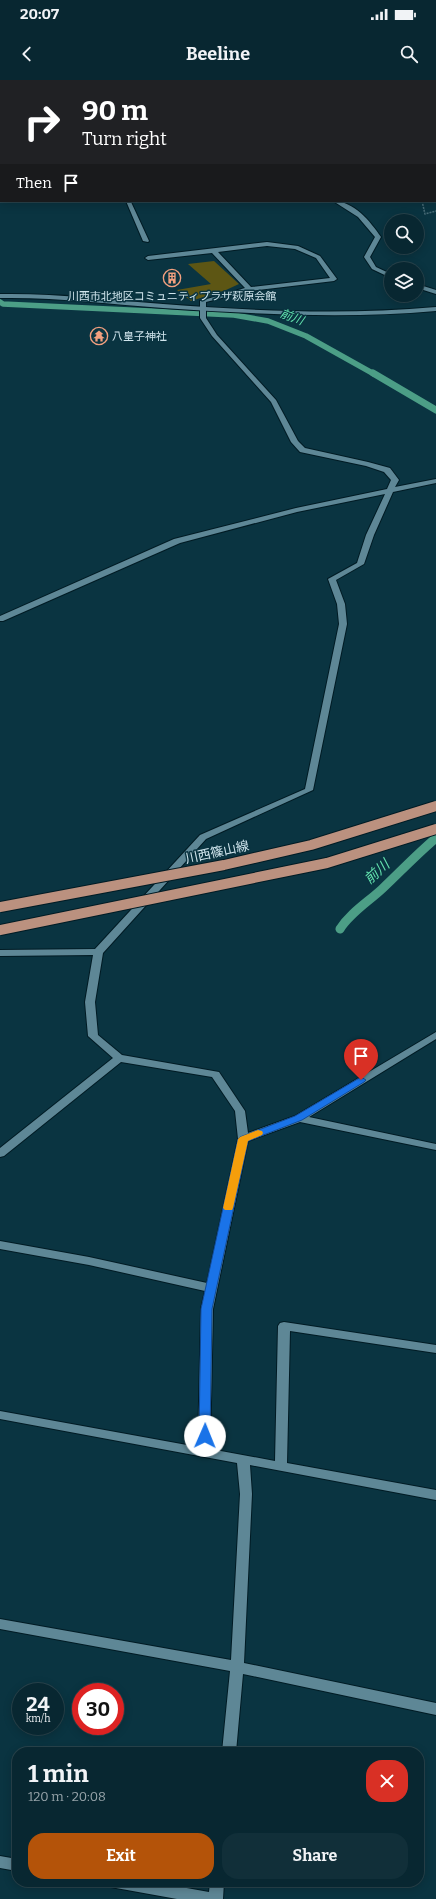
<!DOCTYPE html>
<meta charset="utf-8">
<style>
:root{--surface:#082731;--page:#112f39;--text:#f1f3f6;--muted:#98a5ab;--line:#29444d;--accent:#b45309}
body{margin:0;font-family:Bitter,"Noto Sans JP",serif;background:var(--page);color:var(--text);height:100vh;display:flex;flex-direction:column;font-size:15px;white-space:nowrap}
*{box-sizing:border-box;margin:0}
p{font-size:13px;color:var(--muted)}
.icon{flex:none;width:22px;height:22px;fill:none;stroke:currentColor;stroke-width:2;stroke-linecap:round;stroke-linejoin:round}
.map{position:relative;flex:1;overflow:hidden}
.details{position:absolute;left:12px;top:1667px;width:412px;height:140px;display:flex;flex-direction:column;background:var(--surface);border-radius:16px;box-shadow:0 2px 10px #0003,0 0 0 1px var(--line)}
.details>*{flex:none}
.hud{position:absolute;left:0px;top:0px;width:436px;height:122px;box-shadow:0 2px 10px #0003,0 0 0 1px var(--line);background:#202124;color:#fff;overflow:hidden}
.buttons{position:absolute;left:384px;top:134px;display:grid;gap:8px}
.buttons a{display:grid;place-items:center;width:40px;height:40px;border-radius:50%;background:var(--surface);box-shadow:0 2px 10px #0003,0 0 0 1px var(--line);font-size:20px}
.speed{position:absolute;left:12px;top:1603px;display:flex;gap:8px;font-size:20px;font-weight:700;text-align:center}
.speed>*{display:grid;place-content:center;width:52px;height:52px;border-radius:50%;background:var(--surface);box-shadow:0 2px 10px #0003,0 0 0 1px var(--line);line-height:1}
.speed small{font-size:10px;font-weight:400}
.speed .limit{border:6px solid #d22;background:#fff;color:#111}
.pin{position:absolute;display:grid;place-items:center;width:34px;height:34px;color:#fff;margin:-41px -17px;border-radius:50% 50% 50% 0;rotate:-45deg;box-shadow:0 0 4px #0007}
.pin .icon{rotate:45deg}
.me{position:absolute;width:44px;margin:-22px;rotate:1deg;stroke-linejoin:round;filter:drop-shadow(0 0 3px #0008)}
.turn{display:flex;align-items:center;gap:14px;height:84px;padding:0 16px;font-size:18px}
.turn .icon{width:52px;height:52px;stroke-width:2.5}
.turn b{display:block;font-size:28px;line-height:34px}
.then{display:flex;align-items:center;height:38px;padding:0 16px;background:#0003;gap:8px;font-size:15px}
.round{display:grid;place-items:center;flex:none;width:42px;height:42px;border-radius:16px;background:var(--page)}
.head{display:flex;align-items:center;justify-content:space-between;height:68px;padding:0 16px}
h1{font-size:24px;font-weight:700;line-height:30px}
.action{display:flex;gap:8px;margin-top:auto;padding:8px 16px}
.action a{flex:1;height:46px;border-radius:16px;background:var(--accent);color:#fff;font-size:16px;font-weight:700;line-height:46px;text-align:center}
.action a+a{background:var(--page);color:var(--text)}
.status{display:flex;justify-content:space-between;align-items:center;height:28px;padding:0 20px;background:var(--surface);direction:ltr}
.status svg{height:11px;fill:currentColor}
header{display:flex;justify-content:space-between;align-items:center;height:52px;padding:0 16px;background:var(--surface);font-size:18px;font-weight:700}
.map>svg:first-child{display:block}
</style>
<div class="status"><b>20:07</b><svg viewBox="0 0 49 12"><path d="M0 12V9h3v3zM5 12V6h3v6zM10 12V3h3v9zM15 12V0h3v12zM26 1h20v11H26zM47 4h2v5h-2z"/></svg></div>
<header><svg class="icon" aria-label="back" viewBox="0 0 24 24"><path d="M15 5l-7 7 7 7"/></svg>Beeline<svg class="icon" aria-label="search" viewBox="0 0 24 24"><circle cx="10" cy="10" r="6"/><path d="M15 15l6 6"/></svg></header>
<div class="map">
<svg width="436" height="1819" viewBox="0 0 436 1819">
<rect width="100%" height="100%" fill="#0a3441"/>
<path fill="#5d5614" d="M214,181L239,204L226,210L191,221L177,210L211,204L188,184Z"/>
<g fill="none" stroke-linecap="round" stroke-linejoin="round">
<path stroke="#4c9e86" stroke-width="5.5" d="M0,222L3,224L234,235L268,241L306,256L374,294"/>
<path stroke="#4c9e86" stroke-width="7" d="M373,293L436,330"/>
<path stroke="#4c9e86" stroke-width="9" d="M340,849C350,833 368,822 382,809C400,792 417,774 436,758"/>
<defs>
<g id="street">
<rect x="111" y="0" width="6" height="1"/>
<rect x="0" y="6" width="1" height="4"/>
<rect x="0" y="33" width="1" height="4"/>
<rect x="435" y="56" width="1" height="4"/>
<rect x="0" y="77" width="1" height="4"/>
<path d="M126,121H132L131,122L149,161L148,162L143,161Z"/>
<path d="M333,121C354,121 370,141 381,157L370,177L376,187L391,194V198L372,189L364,177L375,157L358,137Z"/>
<path d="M267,162L298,166L320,176L337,199L334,201L249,211L206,222V238L217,255L276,320L298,361L305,368L368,382L390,388L399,400L395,407L436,399V403L393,412L374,455L364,484L336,500L345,524L347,544L313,710L206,759L103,873L95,922L98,955L122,975L219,992L245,1031L248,1053L295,1036L436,952V959L309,1037L436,1064V1070L300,1042L248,1061L213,1229L210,1369L275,1381L278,1246L280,1243L284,1242L436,1265V1273L290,1251L287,1383L436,1410V1420L250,1385L252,1414L244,1583L436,1623V1635L243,1594L236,1672H222L230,1591L0,1549V1539L231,1580L240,1414L237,1383L0,1339V1331L198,1367L201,1229L205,1211L89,1185L0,1169V1161L89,1177L207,1203L238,1059L235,1031L212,997L121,982L4,1076L0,1077V1068L113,978L88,956L85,922L93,875L0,876V870L95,869L200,755L305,709L339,544L337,524L328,499L357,483L366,455L385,414L297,432L180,463L3,541H0V536L174,459L296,428L387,409L391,400L384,392L366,386L300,372L291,362L271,322L212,256L200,238V221L245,208L212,173L148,180L145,178L148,176ZM267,166L295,169L316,178L330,198L251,207L218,172Z"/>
<path d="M417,204L436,210V214L417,208Z"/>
<path d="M0,1776L17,1779V1791L0,1788Z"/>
<path d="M109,1802H153L209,1812L210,1802H224L223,1819H177L116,1808L111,1807Z"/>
</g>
<path id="secondary" d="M0,214C55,213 109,220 163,224C254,231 345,235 436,227V231C345,239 254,234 163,228C109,224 55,217 0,218Z"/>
</defs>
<use href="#street" stroke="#001b24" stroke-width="2"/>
<use href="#secondary" stroke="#001b24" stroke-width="2"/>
<g stroke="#486b76" stroke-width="1.5" stroke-dasharray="2 1" stroke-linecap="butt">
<path d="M372,121H384"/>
<path d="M422,121L425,134L436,131"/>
</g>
<use href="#street" fill="#5e8796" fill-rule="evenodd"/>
<use href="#secondary" fill="#5e8796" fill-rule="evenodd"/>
<defs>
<g id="primary-bridge">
<path d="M0,827L224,785L311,765L436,726"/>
<path d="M0,850L327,783L436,749"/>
</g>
</defs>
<use href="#primary-bridge" stroke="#001b24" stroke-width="12" stroke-linecap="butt"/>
<use href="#primary-bridge" stroke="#bb917f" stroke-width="10"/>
</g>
<path fill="#1a73e8" stroke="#114b97" d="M361,997L366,1000L364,1002L302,1040L248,1061L212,1229L210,1356L209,1359H201L199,1356L201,1229L238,1059L240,1057L295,1036Z"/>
<path fill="#f59e0b" d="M258,1050L262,1051L263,1053L262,1055L248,1061L233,1128L232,1130H225L223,1128L238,1059L240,1057Z"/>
<defs>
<symbol id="building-ring" viewBox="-11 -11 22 22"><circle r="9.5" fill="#0a3441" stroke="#f2a07f" stroke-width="1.5"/><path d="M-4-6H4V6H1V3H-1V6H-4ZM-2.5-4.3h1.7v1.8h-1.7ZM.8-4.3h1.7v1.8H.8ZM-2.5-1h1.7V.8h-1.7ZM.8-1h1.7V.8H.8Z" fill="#f2a07f"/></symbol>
<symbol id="temple-ring" viewBox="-11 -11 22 22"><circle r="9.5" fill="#0a3441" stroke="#f2a07f" stroke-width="1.5"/><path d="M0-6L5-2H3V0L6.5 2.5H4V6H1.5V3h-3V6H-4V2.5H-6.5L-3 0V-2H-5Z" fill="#f2a07f"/></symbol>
</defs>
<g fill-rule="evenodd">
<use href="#building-ring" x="162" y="188" width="20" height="20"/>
<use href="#temple-ring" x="89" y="246" width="20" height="20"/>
</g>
<g text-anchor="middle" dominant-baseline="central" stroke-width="3" stroke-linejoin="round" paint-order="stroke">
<g font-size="11" fill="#d0e5ed" stroke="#0a3441">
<text x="172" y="216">川西市北地区コミュニティプラザ萩原会館</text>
<text x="112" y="256" text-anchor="start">八皇子神社</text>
</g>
<g font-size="12" font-style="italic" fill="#64e5af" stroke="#0a3441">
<text transform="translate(292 237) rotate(21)">前川</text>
</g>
<g font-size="13" fill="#d0e5ed" stroke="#0a3441">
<text transform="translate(217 772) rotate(-12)">川西篠山線</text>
</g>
<g font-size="14" font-style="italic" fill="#64e5af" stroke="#0a3441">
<text transform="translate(377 792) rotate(-42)">前川</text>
</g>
</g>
</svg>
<div class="buttons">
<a><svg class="icon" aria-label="search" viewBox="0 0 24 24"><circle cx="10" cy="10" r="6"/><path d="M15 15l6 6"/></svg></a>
<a><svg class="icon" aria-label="layers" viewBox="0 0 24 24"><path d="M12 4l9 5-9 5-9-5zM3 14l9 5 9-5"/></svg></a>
</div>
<div class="speed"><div>24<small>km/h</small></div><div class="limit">30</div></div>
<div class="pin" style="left:361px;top:1000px;background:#d93025"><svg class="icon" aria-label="arrive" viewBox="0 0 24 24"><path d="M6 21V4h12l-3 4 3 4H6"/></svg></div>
<svg class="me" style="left:205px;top:1356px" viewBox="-20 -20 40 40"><circle r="19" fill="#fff"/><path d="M0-13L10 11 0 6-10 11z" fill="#1a73e8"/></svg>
<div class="hud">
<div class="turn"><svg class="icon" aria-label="right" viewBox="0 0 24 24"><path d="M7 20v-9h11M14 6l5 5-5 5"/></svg><div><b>90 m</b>Turn right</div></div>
<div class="then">Then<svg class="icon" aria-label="arrive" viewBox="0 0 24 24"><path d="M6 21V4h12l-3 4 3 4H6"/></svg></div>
</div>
<section class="details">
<div class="head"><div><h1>1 min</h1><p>120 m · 20:08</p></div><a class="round" style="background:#d93025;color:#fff"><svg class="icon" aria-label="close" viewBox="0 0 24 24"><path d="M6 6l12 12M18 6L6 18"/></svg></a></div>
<div class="action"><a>Exit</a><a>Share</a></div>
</section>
</div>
